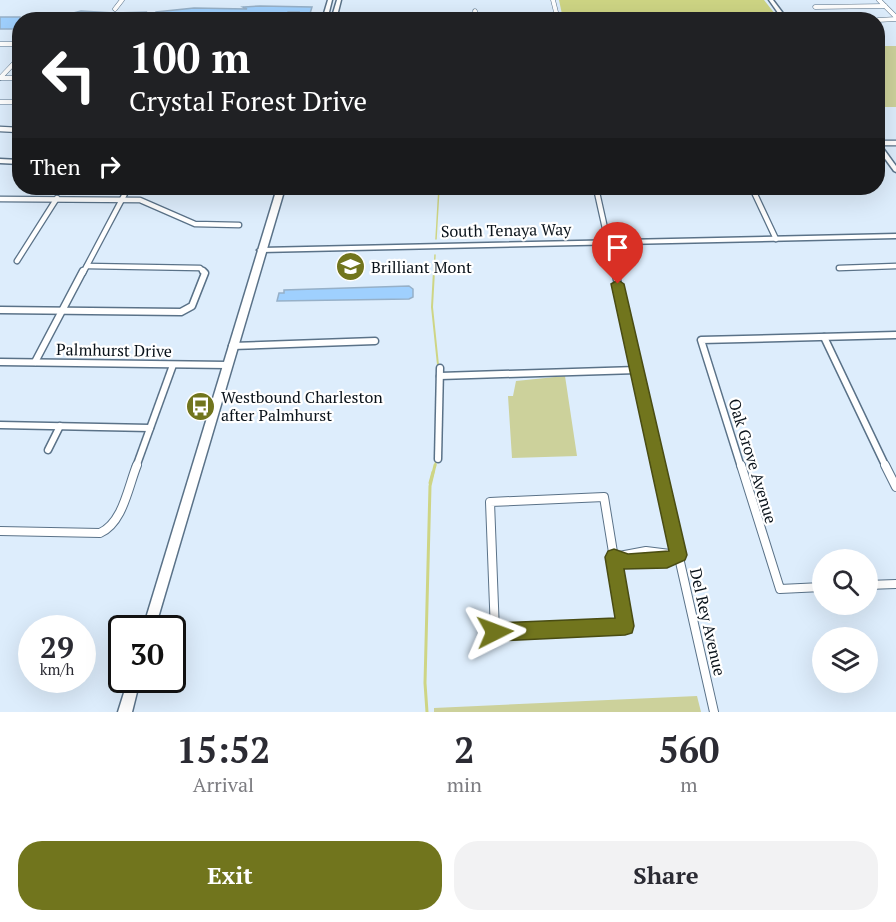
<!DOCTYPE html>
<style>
:root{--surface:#fff;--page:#f2f2f3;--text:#2b2b33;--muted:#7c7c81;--accent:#71751d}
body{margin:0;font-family:"PT Serif",serif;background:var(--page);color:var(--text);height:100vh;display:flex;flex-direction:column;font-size:22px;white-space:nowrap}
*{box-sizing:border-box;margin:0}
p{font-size:20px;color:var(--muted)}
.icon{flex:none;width:33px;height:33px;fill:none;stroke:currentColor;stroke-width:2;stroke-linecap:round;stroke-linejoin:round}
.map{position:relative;height:712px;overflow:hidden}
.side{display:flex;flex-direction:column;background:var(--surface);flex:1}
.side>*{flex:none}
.top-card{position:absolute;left:12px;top:12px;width:873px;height:183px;border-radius:24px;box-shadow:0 6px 24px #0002;background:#202124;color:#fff;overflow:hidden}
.tools{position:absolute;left:812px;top:549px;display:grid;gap:12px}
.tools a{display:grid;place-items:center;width:66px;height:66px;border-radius:50%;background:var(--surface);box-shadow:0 6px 24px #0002;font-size:30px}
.speed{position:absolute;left:18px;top:615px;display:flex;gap:12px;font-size:30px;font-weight:700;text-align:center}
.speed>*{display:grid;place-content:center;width:78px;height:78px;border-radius:50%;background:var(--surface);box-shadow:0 6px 24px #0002;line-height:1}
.speed small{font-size:15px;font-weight:400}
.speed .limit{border:3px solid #111;border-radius:9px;background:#fff;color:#111}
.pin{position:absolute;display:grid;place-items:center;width:51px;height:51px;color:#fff;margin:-62px -26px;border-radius:50% 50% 50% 0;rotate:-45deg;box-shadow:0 0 6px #0007}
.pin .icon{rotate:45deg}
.me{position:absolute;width:66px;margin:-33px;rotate:87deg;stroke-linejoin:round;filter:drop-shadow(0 0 4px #0008)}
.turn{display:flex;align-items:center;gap:21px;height:126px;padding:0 18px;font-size:27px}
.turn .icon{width:78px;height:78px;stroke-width:2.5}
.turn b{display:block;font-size:42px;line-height:51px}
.then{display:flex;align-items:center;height:57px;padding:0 18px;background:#0003;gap:12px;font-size:22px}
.eta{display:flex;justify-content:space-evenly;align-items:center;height:102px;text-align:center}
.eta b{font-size:36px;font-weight:800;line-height:42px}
.button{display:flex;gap:12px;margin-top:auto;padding:12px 18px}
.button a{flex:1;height:69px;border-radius:24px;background:var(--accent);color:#fff;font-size:24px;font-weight:800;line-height:69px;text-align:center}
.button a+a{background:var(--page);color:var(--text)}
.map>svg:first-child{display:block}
</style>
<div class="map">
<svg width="896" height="712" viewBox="0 0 896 712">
<rect width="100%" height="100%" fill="#ddedfc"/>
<g fill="#ccd19b">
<rect x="878" y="46" width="18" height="61"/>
<path d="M565,376L577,456L512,458L508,396H513L516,381Z"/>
<path d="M697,696L701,712H434V708Z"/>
</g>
<path fill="#ced584" d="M559,0H764L779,19H563Z"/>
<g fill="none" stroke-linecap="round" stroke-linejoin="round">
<g stroke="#ced584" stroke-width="1.5">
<path d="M436,239L439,188"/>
<path d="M434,273L435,255"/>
</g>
<g stroke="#ced584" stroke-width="2">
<path d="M434,271L432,307L438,365"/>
<path d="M435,467L436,461"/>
</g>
<g stroke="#ced584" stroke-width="3">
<path d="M430,483L433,472"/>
<path d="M427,712L425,683L430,486L435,465"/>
</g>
</g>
<g fill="#9fd0fe" stroke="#96b0c8" stroke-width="1.5">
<path d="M260,6L312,7L308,20H296L299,12H288L286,20H240L242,15H215L212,20H180L183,15H156V12L194,8L247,9L243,7Z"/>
<path d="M81,11L115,13L146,12L141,20H57V17Z"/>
<rect x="0" y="17" width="20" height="12"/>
<path d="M409,286L413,289V297L409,299L277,301L279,293H284V290Z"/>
</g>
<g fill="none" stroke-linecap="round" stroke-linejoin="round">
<defs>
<g id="street-far3">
<path d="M553,0L558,20"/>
<path d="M879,0L896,17"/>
<path d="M815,7L885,6"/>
<path d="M115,9L122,0"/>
<path d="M475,11L476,20"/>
<path d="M878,20L896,19"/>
<path d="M0,44H20"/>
<path d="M0,78L20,57"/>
<path d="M0,78H20"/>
<path d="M0,102H20"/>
</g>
<g id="street-far2">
<path d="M0,129L20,130"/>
<path d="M878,143H896"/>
<path d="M596,188L615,273"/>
<path d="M752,188L776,239"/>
<path d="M0,199L140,200L195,224L239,225"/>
<path d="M17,261L57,198"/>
<path d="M87,266L200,268L205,273"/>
<path d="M839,268L896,266"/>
<path d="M83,273L128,188"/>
</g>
<g id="street-far1">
<path d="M615,271L659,467"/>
<path d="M0,310L181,312L192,306L205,273L203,271"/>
<path d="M824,337L886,467"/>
<path d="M232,346L375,341"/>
<path d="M0,362L227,365"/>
<path d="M35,362L83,271"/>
<path d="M440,376L637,370"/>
<path d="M0,425L150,428"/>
<path d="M48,450L60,426"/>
<path d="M438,459L440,368"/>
<path d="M136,467L173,365"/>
<path d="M741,467L701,340L896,335"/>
</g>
<g id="street">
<path d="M658,465L714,712"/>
<path d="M741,465L780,589L822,587"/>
<path d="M885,465L896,487"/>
<path d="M604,497L625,626L495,632L490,502Z"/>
<path d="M0,531L100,533C123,523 128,487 137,465"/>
<path d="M614,557L646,562L679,555"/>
<path d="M614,557L646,551L678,555"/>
<path d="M867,585L896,584"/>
</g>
<g id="secondary">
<path d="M769,0H773L788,20H783Z"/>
<path d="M878,143L880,144L896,166V172L894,171L878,149Z"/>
<path d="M0,159L20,160V164L0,163Z"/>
<path d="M896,234V238L261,252L257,250L261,248Z"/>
</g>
<g id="primary">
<path d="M328,0H332L327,20H322Z"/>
<path d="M337,0H341L336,20H331Z"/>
<path d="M277,188H285L155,628H143Z"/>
<path d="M128,680H140L132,712H118Z"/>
</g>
</defs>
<use href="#street-far3" stroke="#5a7288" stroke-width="5"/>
<use href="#street-far2" stroke="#5a7288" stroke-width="7"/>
<use href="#street-far1" stroke="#5a7288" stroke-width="9"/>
<use href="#street" stroke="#5a7288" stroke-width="10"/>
<use href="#secondary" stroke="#5a7288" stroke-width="3"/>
<use href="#primary" stroke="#5a7288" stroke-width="3"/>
<use href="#street-far3" stroke="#fff" stroke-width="4"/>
<use href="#street-far2" stroke="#fff" stroke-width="4.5"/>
<use href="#street-far1" stroke="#fff" stroke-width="6"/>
<use href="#street" stroke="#fff" stroke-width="8"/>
<use href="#secondary" fill="#fff" fill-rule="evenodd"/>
<use href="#primary" fill="#fff" fill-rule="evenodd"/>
</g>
<path fill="#71751d" stroke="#494c13" stroke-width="1.5" d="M618,280L624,284L687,555L685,560L667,568L624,569L634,626L632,633L625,635L495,641L488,639L485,632L488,626L495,623L615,618L605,557L608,551L614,549L628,554L669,551L611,284Z"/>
<defs>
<symbol id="school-disc" viewBox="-11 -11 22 22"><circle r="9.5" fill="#71751d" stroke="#fff"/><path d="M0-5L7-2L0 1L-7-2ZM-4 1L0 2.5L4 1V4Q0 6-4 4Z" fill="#fff"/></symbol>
<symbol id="bus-disc" viewBox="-11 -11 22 22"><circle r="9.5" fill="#71751d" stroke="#fff"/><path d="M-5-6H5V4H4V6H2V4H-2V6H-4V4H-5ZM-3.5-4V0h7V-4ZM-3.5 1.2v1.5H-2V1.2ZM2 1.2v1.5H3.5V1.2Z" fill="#fff"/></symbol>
</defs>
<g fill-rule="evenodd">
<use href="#school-disc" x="334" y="250" width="33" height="33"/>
<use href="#bus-disc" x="184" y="390" width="33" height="33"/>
</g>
<g text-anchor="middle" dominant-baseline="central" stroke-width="4.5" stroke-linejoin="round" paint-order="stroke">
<g font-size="16" fill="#09121a" stroke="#fff">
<text transform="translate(506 230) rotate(-1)">South Tenaya Way</text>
<text transform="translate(114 350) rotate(1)">Palmhurst Drive</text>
<text transform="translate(753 461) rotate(73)">Oak Grove Avenue</text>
<text transform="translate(708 622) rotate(77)">Del Rey Avenue</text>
</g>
<g font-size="16" fill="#09121a" stroke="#fff" text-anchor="start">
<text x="371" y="267">Brilliant Mont</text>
<text x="221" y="397">Westbound Charleston<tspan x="221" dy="18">after Palmhurst</tspan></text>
</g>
</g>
</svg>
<div class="tools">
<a><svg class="icon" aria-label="search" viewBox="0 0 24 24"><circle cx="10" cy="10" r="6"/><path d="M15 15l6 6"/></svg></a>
<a><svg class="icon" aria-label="layers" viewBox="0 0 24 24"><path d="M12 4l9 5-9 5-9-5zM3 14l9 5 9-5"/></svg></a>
</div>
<div class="speed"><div>29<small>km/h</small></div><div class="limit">30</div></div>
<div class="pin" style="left:618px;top:284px;background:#d93025"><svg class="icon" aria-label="arrive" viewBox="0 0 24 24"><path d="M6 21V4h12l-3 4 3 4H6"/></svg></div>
<svg class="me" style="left:495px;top:632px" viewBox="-20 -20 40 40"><path d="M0-17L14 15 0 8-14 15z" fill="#71751d" stroke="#fff" stroke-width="4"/></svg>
<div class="top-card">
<div class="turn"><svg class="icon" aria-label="left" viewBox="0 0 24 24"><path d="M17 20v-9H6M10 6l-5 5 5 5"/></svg><div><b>100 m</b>Crystal Forest Drive</div></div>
<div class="then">Then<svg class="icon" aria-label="right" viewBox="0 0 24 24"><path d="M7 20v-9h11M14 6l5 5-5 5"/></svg></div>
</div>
</div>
<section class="side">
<div class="eta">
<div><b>15:52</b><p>Arrival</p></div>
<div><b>2</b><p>min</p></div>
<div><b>560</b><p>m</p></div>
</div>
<div class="button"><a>Exit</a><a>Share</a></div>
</section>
